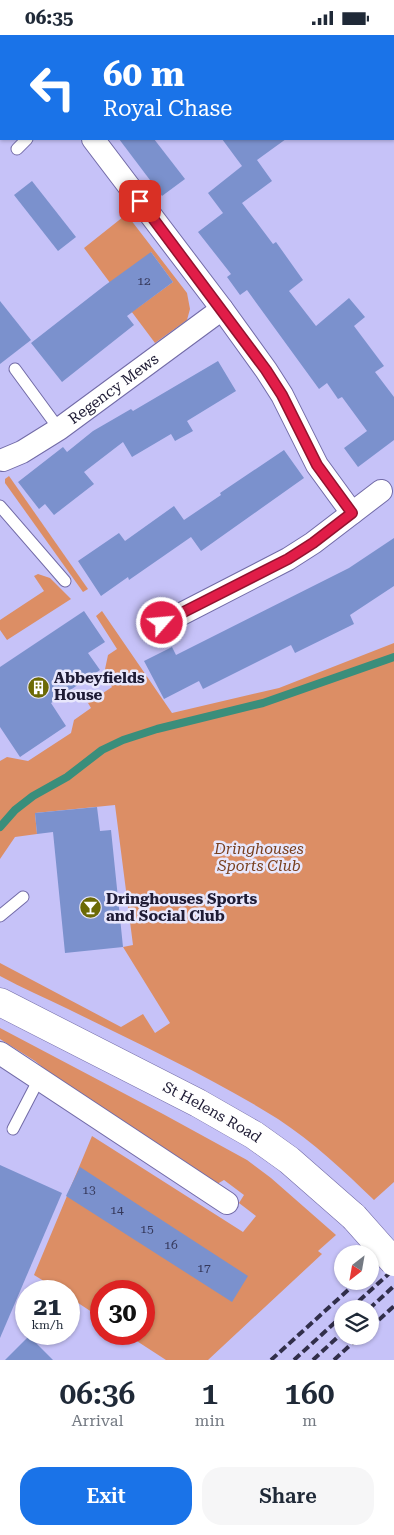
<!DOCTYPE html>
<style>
:root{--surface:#fff;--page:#f6f6f7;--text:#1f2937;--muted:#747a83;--accent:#1a73e8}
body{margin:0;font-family:"Roboto Serif",serif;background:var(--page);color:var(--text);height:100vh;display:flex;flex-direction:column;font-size:19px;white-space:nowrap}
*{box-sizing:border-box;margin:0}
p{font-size:16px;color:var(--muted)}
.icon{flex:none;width:28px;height:28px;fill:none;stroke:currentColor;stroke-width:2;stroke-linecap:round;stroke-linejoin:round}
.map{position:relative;height:1325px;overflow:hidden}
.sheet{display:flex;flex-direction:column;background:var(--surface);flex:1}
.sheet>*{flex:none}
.top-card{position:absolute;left:0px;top:0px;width:395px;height:105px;box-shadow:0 1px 4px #0004;background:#1a73e8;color:#fff;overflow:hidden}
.needle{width:32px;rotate:211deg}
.fabs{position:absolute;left:334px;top:1210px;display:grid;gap:10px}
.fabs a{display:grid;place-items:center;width:45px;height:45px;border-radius:50%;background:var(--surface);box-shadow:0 1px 4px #0004;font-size:25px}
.speed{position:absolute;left:15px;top:1245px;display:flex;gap:10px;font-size:25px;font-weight:700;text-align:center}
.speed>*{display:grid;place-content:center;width:65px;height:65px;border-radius:50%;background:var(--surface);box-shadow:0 1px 4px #0004;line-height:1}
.speed small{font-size:12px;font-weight:400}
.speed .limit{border:8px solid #d22;background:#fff;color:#111}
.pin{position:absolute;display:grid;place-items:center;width:42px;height:42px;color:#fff;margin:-21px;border-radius:10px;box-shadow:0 2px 8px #0006}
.me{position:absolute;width:55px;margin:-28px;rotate:63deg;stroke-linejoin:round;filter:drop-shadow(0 0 4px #0008)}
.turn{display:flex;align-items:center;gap:18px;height:105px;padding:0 20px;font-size:22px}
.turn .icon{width:65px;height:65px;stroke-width:2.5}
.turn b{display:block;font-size:35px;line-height:42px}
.eta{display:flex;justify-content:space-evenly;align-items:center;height:85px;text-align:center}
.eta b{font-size:30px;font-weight:600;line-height:35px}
.action{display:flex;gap:10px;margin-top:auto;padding:10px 20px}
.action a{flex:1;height:58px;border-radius:20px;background:var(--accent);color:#fff;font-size:20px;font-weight:600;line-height:58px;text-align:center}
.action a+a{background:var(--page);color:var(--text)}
.status{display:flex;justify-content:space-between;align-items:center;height:35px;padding:0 25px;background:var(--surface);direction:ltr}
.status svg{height:14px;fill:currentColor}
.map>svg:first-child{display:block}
</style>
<div class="status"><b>06:35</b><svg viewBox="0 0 49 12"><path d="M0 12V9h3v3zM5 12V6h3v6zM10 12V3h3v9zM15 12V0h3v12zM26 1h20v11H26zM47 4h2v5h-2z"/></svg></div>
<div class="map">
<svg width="394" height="1325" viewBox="0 0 394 1325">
<rect width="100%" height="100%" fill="#c6c2f8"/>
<g fill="#dc8e65" fill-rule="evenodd">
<path d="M124,176L187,258L190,274L187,285L155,308L84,213L123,182ZM151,217L173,247L136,274Z"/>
<path d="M9,441L88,554L83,557L5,448V444Z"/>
<path d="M38,539L50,543L71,564L7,605L0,595V585L44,556L34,541Z"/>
<path d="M102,576L172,678L279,653L394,608V1147L374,1165C344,1136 313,1107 278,1084C211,1042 139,1009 68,974C46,963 22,953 0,941V928L121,992L143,979L155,998L170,988L123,912L133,910L115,770L35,778L37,799L15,802L0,824V726L7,722L28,726L71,698L74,685L91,673L88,668L112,652L104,639L108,620L117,614L96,581Z"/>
<path d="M0,993L163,1079L247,1125L271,1143L336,1200L318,1216L322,1219L208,1325H166L126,1299H144V1256H101V1283L69,1262V1256H60L34,1240L92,1101L243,1197L256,1181L239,1168L244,1160L224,1145L217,1149L68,1053L35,1026L0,1004Z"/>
</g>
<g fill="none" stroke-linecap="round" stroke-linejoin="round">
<path stroke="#3a8e7b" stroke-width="8" d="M0,792L15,775L33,761L67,742L102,715L123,705L157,694L263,668L394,622"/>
</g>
<g fill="#7b91cd">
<path d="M119,104H154L185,144L162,161Z"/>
<path d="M222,104H286L257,125L272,146L242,168L273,209L276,207L303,245L289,256L316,291L349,263L365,282L354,291L384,331L375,337L394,362V405L358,432L344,413L367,396L342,362L338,364L327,348L319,354L247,255L240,260L227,242L231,239L198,197L223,178L208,158L242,131Z"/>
<path d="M32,146L76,202L58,216L14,160Z"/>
<path d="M151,217L173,247L127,281L134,290L62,347L31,308L104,251Z"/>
<path d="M0,266L31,305L0,329Z"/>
<path d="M218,326L236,356L187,386L193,396L175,406L171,399L132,422L123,407L84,437L94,449L54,480L45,469L39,474L18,447L63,412L67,417L93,396L131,374L133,376Z"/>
<path d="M284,415L304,443L201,516L191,502L129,545L128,542L101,561L78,526L119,498L125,506L174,471L184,485L221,460L220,458Z"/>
<path d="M394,503V551L350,580L354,589L295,618L291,610L203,654L199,646L164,664L144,626L172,612L176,620L349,533Z"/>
<path d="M84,576L105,607L88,618L100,635L51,668L66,691L20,722L0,692V632Z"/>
<path d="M97,772L100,796L111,795L123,912L65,918L53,797L37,799L35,778Z"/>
<path d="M0,1130L62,1158L0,1303Z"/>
<path d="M80,1132L248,1241L232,1267L66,1161Z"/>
<path d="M29,1301L53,1325H5Z"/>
</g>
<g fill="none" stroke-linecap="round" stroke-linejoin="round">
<defs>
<g id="service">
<path d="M17,114L27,104"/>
<path d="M15,334L59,394"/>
<path d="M0,471L65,546"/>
<path d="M0,881L23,862"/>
<path d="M13,1094L39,1044"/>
</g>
<g id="minor">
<path d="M17,0L18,1"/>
<path d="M93,104L222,274L266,335L282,360L317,430L352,478"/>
<path id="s1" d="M3,425L22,417L59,394L222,274"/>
<path d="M162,589L288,524L313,508L381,456"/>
<path d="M0,1018L227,1168"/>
</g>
<g id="tertiary">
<path id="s2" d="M0,967L198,1068L254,1100L289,1125L354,1182"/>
</g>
</defs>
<use href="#service" stroke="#726ba7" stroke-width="13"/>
<use href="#minor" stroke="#726ba7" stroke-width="24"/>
<use href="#tertiary" stroke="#726ba7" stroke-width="29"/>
<use href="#service" stroke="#fff" stroke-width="11"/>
<use href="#minor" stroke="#fff" stroke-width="22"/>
<use href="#tertiary" stroke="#fff" stroke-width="28"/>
<g stroke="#312e4a" stroke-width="4" stroke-dasharray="8 4" stroke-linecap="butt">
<path d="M370,1236L394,1214"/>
<path d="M350,1274L394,1234"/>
<path d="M369,1274L394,1251"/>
<path d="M370,1293L394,1271"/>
<path d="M271,1325L358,1246"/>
<path d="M294,1325L342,1281"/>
<path d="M313,1325L342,1298"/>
<path d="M334,1325L360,1301"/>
</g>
<defs>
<path id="tertiary-bridge" d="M354,1182L394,1227"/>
</defs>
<use href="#tertiary-bridge" stroke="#726ba7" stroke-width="29" stroke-linecap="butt"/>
<use href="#tertiary-bridge" stroke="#fff" stroke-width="28"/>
</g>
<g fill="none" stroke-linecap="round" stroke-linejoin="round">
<defs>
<path id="route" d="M140,166L266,335L282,360L317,430L352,478L313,508L288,524L162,588"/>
</defs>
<use href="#route" stroke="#92132f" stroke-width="12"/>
<use href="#route" stroke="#e11d48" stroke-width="9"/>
</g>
<defs>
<symbol id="building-disc" viewBox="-11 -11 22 22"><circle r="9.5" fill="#6c6a06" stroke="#e8e7fc"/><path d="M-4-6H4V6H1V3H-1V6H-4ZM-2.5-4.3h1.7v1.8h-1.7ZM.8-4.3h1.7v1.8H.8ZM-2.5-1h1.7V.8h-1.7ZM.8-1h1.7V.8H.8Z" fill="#fff"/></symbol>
<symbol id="bar-disc" viewBox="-11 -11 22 22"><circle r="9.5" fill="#6c6a06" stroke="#e8e7fc"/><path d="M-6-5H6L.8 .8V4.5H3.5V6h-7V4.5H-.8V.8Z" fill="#fff"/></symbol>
</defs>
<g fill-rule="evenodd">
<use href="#building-disc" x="26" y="640" width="25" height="25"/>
<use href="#bar-disc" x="78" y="860" width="25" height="25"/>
</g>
<g text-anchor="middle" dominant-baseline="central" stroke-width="5" stroke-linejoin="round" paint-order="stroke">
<g font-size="12" fill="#35385a">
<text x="144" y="246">12</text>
<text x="89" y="1155">13</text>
<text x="117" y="1175">14</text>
<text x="147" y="1194">15</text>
<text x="171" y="1210">16</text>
<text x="204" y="1233">17</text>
</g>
<g font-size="15" fill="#1e1b34" stroke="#e8e7fc">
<text stroke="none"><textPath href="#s1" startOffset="132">Regency Mews</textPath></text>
<text stroke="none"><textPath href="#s2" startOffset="239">St Helens Road</textPath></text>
</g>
<g font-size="15" font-weight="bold" fill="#1e1b34" stroke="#e8e7fc" text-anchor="start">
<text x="54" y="643">Abbeyfields<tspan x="54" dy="17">House</tspan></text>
<text x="106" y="864">Dringhouses Sports<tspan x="106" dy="17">and Social Club</tspan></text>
</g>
<g font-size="15" font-style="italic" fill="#783f1e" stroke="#e8e7fc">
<text x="259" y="814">Dringhouses<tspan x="259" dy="17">Sports Club</tspan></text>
</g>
</g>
</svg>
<div class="fabs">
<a><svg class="needle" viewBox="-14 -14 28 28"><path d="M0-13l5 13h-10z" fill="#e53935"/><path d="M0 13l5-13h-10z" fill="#747a83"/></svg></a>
<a><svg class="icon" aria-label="layers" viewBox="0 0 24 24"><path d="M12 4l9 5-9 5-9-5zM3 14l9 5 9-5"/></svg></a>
</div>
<div class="speed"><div>21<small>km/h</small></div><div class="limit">30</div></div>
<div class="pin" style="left:140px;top:166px;background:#d93025"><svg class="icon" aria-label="arrive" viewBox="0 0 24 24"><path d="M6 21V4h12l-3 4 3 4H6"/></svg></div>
<svg class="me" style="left:162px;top:588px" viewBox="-20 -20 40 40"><circle r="17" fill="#e11d48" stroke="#fff" stroke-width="3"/><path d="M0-11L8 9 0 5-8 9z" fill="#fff"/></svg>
<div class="top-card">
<div class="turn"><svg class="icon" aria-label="left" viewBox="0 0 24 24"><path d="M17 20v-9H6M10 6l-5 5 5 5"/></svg><div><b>60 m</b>Royal Chase</div></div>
</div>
</div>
<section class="sheet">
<div class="eta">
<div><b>06:36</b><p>Arrival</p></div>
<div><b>1</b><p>min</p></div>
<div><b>160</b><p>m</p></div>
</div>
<div class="action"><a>Exit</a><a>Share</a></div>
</section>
